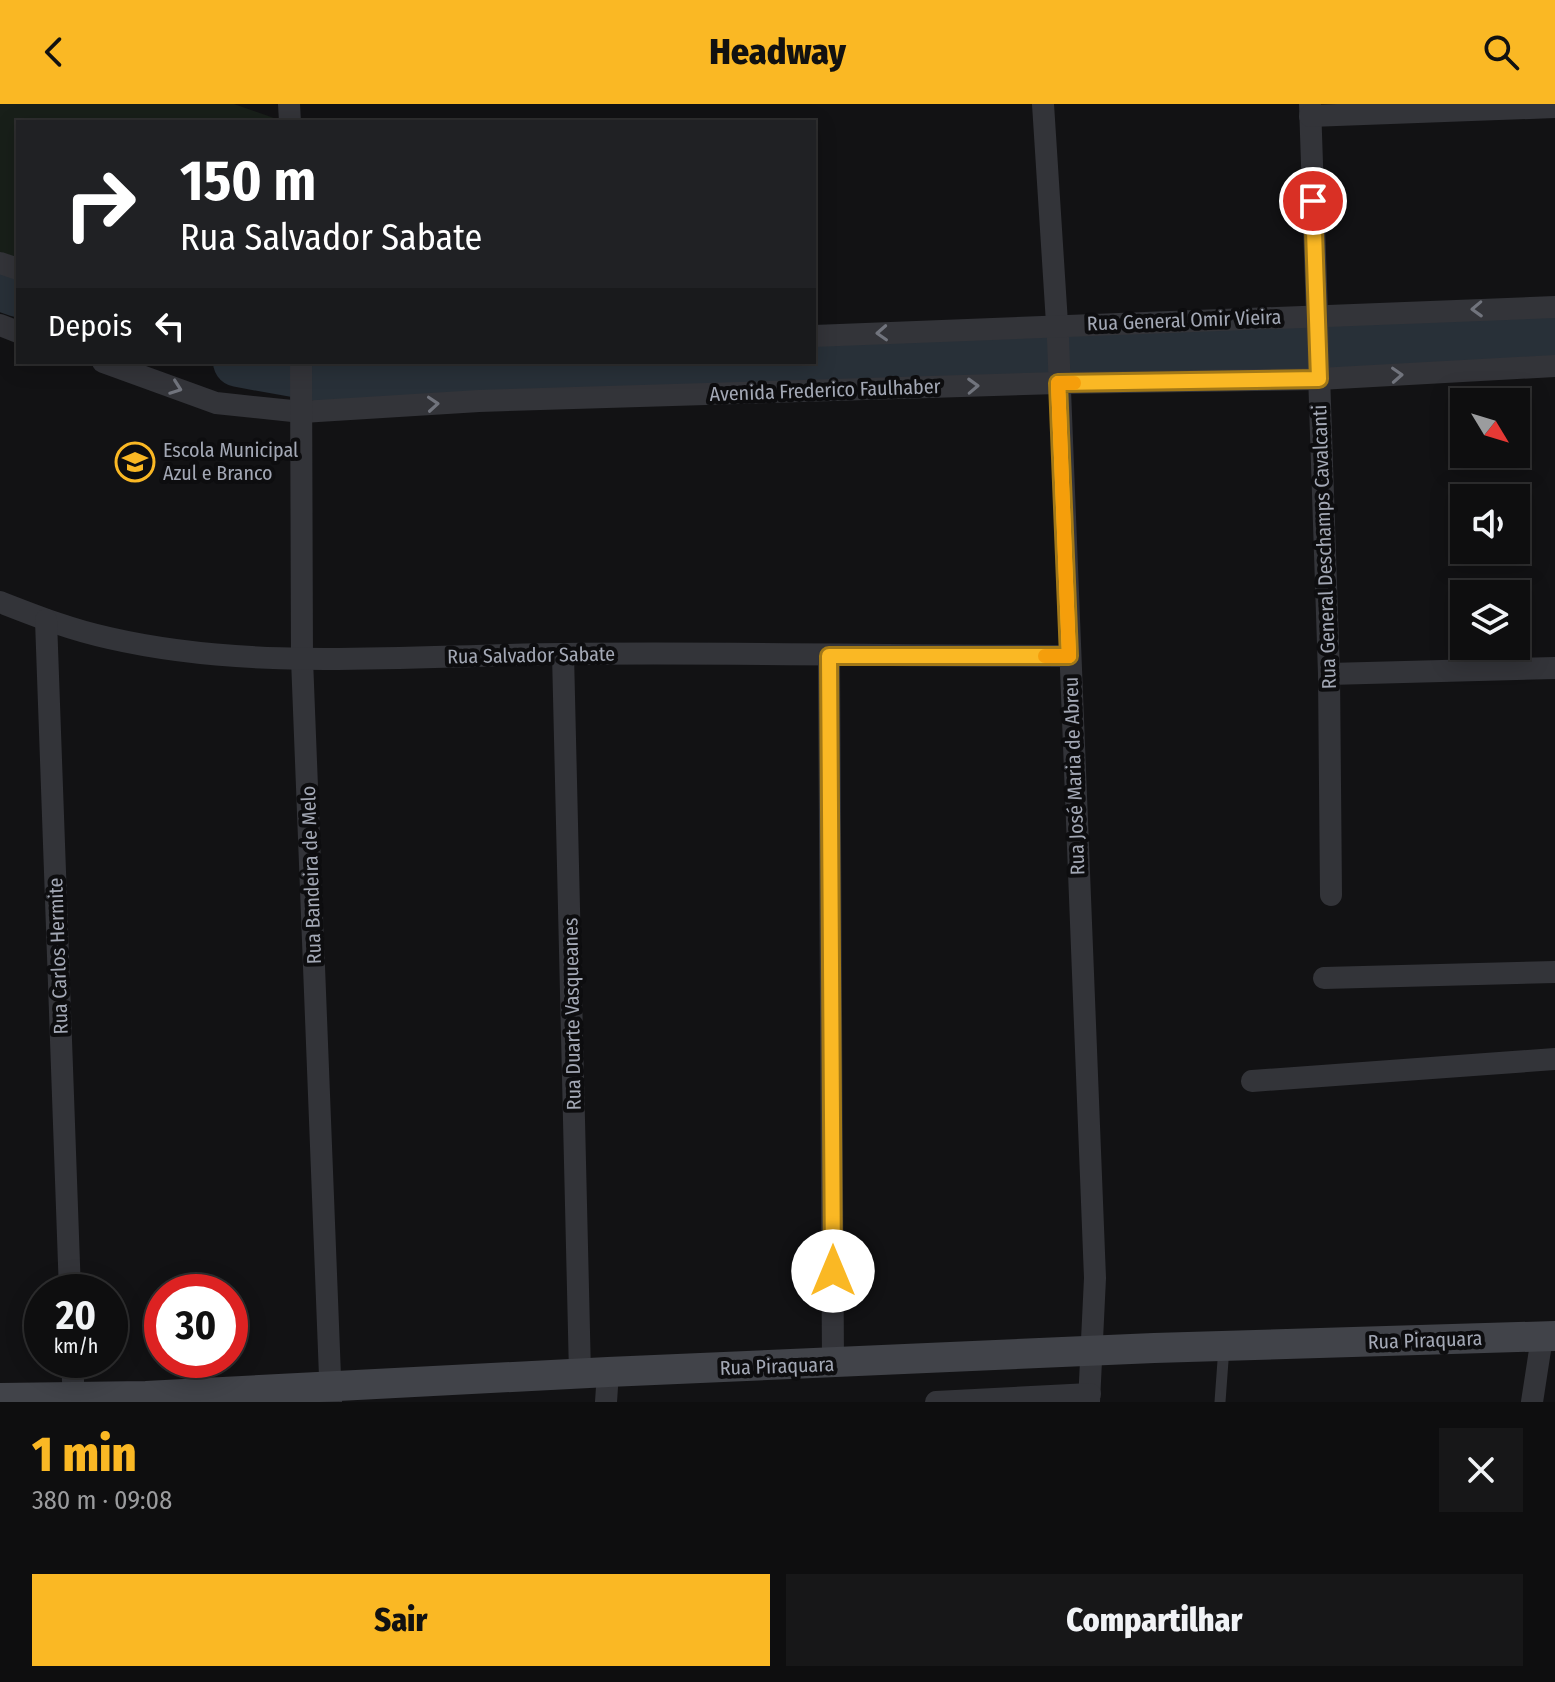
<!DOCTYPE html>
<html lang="pt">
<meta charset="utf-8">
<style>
:root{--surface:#0e0e0f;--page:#171718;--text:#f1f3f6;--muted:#9b9c9e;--line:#2e2e2f;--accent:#fab824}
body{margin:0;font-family:"Fira Sans Condensed",sans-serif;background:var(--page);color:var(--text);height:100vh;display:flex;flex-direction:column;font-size:30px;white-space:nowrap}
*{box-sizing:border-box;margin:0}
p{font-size:26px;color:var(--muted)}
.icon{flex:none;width:44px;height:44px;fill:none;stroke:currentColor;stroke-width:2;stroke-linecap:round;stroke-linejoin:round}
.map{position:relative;height:1298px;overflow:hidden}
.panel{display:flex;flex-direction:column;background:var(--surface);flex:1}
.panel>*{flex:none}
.guide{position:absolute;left:16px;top:16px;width:800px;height:244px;border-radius:0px;box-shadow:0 4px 20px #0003,0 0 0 2px var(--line);background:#202124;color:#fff;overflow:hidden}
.needle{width:52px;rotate:128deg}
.buttons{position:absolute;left:1450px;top:284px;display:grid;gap:16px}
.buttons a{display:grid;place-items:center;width:80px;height:80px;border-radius:0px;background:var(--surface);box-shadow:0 4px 20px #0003,0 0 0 2px var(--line);font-size:40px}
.speed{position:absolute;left:24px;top:1170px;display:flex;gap:16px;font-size:40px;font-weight:700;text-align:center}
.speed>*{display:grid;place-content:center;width:104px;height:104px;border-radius:50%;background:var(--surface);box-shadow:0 4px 20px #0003,0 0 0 2px var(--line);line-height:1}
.speed small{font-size:20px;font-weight:400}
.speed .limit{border:12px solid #d22;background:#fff;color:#111}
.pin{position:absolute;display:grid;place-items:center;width:68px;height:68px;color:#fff;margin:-34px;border:4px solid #fff;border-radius:50%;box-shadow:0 2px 8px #0007}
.me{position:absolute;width:88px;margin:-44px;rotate:0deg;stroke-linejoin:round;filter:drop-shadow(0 0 6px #0008)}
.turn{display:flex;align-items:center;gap:28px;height:168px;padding:0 32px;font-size:36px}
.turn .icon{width:104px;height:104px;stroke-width:2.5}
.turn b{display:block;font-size:56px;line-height:68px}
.then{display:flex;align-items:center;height:76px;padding:0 32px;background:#0003;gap:16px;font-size:30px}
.round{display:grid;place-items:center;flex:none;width:84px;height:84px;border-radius:0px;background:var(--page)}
.head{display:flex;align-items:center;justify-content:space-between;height:136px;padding:0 32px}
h1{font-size:48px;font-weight:800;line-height:60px;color:var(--accent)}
.action{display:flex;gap:16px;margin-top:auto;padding:16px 32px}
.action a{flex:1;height:92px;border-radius:0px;background:var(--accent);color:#111;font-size:32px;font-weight:800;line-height:92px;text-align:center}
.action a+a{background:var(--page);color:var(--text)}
header{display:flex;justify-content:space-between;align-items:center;height:104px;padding:0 32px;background:var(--accent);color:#111;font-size:36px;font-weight:800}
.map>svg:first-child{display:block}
</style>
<header><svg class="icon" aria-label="back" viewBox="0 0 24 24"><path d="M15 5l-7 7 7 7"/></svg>Headway<svg class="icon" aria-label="search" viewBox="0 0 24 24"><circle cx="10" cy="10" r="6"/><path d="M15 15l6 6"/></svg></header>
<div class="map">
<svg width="1555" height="1298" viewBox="0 0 1555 1298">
<rect width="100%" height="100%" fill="#121214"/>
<path fill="#181f19" d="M0,0H234L274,14V18H18V154L0,148Z"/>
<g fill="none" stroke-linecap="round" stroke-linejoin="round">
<g stroke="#283038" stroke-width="50">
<path d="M0,182L18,188"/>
<path d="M238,258L327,274L1555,235"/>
</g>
<path stroke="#333439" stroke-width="11" d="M1220,1298L1224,1243"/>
<g stroke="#333439" stroke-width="22">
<path d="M289,0L290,18"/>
<path d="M1043,0L1058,235L1095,1174L1089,1298"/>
<path d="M1310,0L1329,570L1331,791"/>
<path d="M1310,12L1555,3"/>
<path d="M0,159L18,165"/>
<path d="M0,221L18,228"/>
<path d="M814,232L1555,203"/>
<path d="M103,258L216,299L302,308L479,297L1058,279L1319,275L1555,262"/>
<path d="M301,258L302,555L331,1298"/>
<path d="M0,498C36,512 71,526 109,534C257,568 411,551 561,550C730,548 900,552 1069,552"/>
<path d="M46,516L70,1188"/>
<path d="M563,550L580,1270"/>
<path d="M829,552L833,1259"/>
<path d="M1329,570L1555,564"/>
<path d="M1324,874L1555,868"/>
<path d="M1252,977L1555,955"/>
<path d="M72,1256L74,1298"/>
<path d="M606,1298L608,1268"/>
<path d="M936,1298L1090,1290"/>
<path d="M1532,1298L1542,1233"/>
</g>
<path stroke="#414349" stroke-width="30" d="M0,1294L146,1292L608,1268L1154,1244L1555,1232"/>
</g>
<defs><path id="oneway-chevron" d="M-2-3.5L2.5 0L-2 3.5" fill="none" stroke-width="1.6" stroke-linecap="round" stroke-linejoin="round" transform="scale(2)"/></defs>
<g stroke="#71747d">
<use href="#oneway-chevron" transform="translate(1477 205) rotate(178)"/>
<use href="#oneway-chevron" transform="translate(882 229) rotate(177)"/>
<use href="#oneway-chevron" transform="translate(1397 271) rotate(-3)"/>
<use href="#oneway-chevron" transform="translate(973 282) rotate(-2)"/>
<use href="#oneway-chevron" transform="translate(176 284) rotate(20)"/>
<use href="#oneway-chevron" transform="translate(433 300) rotate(-4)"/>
</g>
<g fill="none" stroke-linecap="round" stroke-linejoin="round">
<defs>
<path id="route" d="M833,1167L829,552H1069L1058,279L1319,275L1313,97"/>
</defs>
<use href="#route" stroke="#a27817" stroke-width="20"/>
<use href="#route" stroke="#fab824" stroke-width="14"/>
<path stroke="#f59e0b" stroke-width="14" d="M1045,552H1069L1058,279H1074"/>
</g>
<defs>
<symbol id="school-ring" viewBox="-11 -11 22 22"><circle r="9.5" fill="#0d0d0f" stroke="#fab824" stroke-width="1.5"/><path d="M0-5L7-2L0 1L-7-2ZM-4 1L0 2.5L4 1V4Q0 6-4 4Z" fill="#fab824"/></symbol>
</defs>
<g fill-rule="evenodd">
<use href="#school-ring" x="113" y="336" width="44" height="44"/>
</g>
<g text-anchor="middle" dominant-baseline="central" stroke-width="8" stroke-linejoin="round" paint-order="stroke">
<g font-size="20" fill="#a3a8b5" stroke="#0d0d0f">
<text transform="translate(1184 216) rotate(-2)">Rua General Omir Vieira</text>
<text transform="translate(825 286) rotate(-2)">Avenida Frederico Faulhaber</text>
<text transform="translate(1324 443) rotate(-92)">Rua General Deschamps Cavalcanti</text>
<text transform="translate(531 551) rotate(-1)">Rua Salvador Sabate</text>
<text transform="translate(1074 672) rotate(-92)">Rua José Maria de Abreu</text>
<text transform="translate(311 771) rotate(-92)">Rua Bandeira de Melo</text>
<text transform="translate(58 852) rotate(-92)">Rua Carlos Hermite</text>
<text transform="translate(572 910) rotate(-91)">Rua Duarte Vasqueanes</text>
<text transform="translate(1425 1236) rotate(-2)">Rua Piraquara</text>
<text transform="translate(777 1262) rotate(-2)">Rua Piraquara</text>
</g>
<g font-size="20" fill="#a3a8b5" stroke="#0d0d0f" text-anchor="start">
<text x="163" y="346">Escola Municipal<tspan x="163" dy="23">Azul e Branco</tspan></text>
</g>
</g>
</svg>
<div class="buttons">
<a><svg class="needle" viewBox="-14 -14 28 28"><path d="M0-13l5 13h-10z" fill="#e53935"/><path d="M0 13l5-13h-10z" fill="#9b9c9e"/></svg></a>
<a><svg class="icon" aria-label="sound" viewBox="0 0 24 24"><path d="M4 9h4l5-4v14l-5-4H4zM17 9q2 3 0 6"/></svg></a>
<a><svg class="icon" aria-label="layers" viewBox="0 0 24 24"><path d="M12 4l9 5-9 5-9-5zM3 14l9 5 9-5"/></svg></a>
</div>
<div class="speed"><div>20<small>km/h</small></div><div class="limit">30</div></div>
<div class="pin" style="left:1313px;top:97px;background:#d93025"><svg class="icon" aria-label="arrive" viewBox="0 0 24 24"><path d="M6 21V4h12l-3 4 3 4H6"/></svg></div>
<svg class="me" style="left:833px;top:1167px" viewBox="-20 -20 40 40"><circle r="19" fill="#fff"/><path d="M0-13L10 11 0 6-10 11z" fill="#fab824"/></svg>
<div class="guide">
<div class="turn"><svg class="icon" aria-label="right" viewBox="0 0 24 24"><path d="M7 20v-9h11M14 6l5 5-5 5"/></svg><div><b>150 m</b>Rua Salvador Sabate</div></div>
<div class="then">Depois<svg class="icon" aria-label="left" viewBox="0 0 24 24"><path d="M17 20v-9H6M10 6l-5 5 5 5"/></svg></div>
</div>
</div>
<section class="panel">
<div class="head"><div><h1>1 min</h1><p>380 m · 09:08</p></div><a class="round"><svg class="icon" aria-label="close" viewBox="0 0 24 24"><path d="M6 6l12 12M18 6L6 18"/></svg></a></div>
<div class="action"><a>Sair</a><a>Compartilhar</a></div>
</section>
